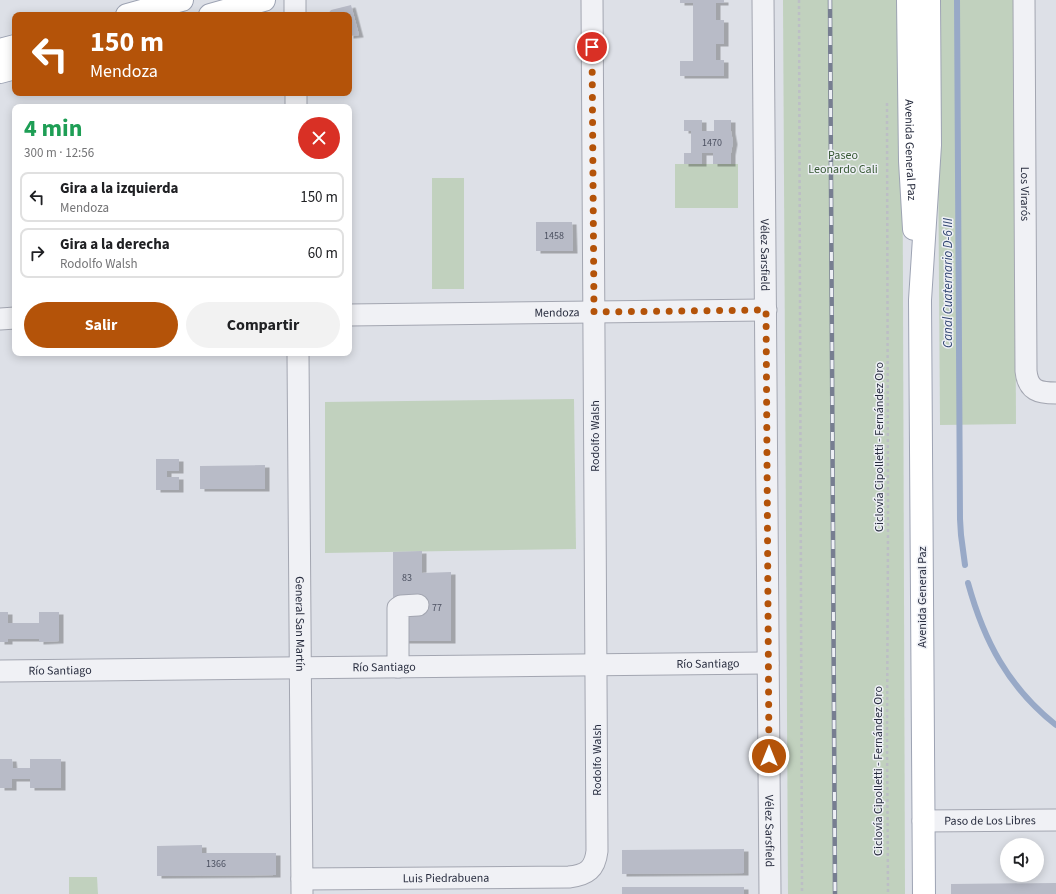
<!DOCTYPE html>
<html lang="es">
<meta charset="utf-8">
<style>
:root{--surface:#fff;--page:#f2f2f2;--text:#202124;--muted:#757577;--line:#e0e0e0;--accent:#b45309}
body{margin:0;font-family:"Source Sans 3",sans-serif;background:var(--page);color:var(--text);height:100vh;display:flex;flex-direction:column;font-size:15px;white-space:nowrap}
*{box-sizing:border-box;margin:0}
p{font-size:13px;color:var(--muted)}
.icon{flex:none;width:22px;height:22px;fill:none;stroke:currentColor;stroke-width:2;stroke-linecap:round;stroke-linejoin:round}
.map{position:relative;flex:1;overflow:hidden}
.details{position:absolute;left:12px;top:104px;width:340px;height:252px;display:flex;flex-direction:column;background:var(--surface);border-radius:8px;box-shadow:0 2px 10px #0003}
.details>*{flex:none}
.guide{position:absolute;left:12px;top:12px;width:340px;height:84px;border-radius:8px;box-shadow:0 2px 10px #0003;background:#b45309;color:#fff;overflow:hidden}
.tools{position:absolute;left:1000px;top:838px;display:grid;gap:8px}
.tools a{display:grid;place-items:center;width:44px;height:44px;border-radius:50%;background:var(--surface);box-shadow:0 2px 10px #0003;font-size:20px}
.pin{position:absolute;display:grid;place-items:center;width:34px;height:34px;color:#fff;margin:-17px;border:2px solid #fff;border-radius:50%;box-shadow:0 1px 4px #0007}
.me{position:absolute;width:44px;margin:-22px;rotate:0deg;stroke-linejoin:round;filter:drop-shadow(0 0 3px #0008)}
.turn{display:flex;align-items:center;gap:14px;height:84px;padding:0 12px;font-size:18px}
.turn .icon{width:52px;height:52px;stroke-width:2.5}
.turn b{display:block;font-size:28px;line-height:34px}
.round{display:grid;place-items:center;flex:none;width:42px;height:42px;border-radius:21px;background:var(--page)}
.overview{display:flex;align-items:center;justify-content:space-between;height:68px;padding:0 12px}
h1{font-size:24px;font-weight:700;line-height:30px;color:#1e9e55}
.cta{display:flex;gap:8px;margin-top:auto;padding:8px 12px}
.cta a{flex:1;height:46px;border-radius:24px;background:var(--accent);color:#fff;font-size:16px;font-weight:700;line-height:46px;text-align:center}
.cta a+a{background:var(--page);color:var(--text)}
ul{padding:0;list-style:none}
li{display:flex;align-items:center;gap:12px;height:50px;margin:0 8px 6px;padding:0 4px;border:2px solid var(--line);border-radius:8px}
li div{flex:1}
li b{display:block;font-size:15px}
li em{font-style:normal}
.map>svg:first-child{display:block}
</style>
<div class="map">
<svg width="1056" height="894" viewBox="0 0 1056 894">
<defs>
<filter id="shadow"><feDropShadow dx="4.5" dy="2.5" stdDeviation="0" flood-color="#0004"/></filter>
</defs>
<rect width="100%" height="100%" fill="#dde0e7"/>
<g fill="#c1d1be">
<path d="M783,0H902L905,894H788Z"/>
<path d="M937,0H1014L1016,424L940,425Z"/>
<rect x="675" y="164" width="63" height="44"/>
<rect x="432" y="178" width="32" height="111"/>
<path d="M574,399L576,549L325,553V402Z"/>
<path d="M69,877H97L98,894H69Z"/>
</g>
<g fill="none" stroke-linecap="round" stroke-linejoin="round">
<g stroke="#98a9c7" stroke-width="6">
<path d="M957,0L960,519L961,535L965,565"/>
<path d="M968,583C984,641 1008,687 1056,725"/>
</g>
</g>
<g fill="#b8bbc7" filter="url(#shadow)">
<path d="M680,0H724V3H716V20H724V44H716V60H724V76H680V61H693V3H680Z"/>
<path d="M351,5L359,35L349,36V15H327L331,10Z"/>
<path d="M684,120H702V131H714V120H731V131L733,142L731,153V164H713V153H702V164H684V153H691V131H684Z"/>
<path d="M536,222H572L573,251H536Z"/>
<path d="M156,459H179V471H167V477H179V490H156Z"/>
<path d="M265,465V489H200V466Z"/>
<path d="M422,551V573L451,572V641H402L393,599V552Z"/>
<path d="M0,612H8V623H39V612H59V641L39,642V639H8V642H0Z"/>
<path d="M0,759H12L13,768H30V759H61V788H30V779H12V788H0Z"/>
<path d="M202,845V853H276V875L157,876V846Z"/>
<path d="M744,849V873L622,874V850Z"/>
<path d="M1056,883V894H951V884Z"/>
<rect x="622" y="887" width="122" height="7"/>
</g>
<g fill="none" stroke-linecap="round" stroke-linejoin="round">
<defs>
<g id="minor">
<path d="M295,0V15"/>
<path id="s1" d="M763,0L770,894"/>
<path id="s2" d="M1024,0L1026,371C1028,391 1039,393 1056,393"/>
<path d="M296,93V107"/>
<path id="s3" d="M349,315L766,310"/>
<path d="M0,319L15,318"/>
<path id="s4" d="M298,353L302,893"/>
<path d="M398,667V608L401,606L418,605"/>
<path id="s5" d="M0,671L768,663"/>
<path id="s6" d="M923,821L1056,820"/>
<path id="s7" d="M302,879L569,877C587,875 595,869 597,851L592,0"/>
</g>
<g id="major">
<path id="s8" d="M908,0L910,161L914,229"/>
<path d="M127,15L182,0"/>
<path d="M210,15L264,0"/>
<path d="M0,50L15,46"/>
<path d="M0,72L15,68"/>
<path d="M924,894L920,300L930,145L929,0"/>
</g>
</defs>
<use href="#minor" stroke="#a3a6b1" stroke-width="23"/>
<use href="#major" stroke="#9da3b3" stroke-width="24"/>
<g stroke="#bcbec5" stroke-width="2.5" stroke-dasharray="3 3" stroke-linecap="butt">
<path d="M799,0L802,894"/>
<path d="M887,103L888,529L887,738L888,894"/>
</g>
<use href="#minor" stroke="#f0f1f5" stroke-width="21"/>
<use href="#major" stroke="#fff" stroke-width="22"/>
<defs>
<path id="rail" d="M830,0L835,894"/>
</defs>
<use href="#rail" stroke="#777e91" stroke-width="4.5"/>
<use href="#rail" stroke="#edeff5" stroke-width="3" stroke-dasharray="9" stroke-linecap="butt"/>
</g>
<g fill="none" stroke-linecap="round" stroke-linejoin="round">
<path stroke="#b45309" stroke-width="7" stroke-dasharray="0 12.6" d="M592,47L594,312L766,310L769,756"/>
</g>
<g text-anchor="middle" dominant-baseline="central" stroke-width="3" stroke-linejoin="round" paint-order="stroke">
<g font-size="10" fill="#4b5060">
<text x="712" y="143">1470</text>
<text x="554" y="236">1458</text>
<text x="407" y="578">83</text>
<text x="437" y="608">77</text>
<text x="216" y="864">1366</text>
</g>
<g font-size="12" fill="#272c3e" stroke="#edeff5">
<text stroke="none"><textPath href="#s8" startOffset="150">Avenida General Paz</textPath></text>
<text stroke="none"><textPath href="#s2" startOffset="194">Los Virarós</textPath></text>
<text stroke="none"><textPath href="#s1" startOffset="255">Vélez Sarsfield</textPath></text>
<text stroke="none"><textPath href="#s3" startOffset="208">Mendoza</textPath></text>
<text transform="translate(595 436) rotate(-90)">Rodolfo Walsh</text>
<text transform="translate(879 447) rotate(-90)">Ciclovía Cipolletti - Fernández Oro</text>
<text transform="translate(922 597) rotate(-90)">Avenida General Paz</text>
<text stroke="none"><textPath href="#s4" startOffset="271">General San Martín</textPath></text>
<text stroke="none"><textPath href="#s5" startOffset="708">Río Santiago</textPath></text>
<text stroke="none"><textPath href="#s5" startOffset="384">Río Santiago</textPath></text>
<text stroke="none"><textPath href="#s5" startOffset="60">Río Santiago</textPath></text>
<text transform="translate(597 760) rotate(-90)">Rodolfo Walsh</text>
<text transform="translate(878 771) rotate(-90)">Ciclovía Cipolletti - Fernández Oro</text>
<text stroke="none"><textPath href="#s6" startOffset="67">Paso de Los Libres</textPath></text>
<text stroke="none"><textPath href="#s1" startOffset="831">Vélez Sarsfield</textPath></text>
<text stroke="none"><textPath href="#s7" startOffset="144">Luis Piedrabuena</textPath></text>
</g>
<g font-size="12" fill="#375934" stroke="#edeff5">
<text x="843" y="155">Paseo<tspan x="843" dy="14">Leonardo Cali</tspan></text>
</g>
<g font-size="13" font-style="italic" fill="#314671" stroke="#edeff5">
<text transform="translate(948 283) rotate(-90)">Canal Cuaternario D-6 III</text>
</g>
</g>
</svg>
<div class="tools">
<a><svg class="icon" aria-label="sound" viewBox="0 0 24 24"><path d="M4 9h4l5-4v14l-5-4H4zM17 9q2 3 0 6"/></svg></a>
</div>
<div class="pin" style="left:592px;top:47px;background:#d93025"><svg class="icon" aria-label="arrive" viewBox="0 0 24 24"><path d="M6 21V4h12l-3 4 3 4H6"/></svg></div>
<svg class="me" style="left:769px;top:756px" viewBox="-20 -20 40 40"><circle r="17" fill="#b45309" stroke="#fff" stroke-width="3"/><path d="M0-11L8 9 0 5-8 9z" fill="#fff"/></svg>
<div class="guide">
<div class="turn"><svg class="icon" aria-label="left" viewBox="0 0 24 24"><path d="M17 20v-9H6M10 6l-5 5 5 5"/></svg><div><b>150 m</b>Mendoza</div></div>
</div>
<section class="details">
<div class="overview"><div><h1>4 min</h1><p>300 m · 12:56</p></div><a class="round" style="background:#d93025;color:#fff"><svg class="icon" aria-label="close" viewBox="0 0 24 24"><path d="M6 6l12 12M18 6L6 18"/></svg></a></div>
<ul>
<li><svg class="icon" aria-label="left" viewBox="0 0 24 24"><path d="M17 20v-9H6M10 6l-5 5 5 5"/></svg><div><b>Gira a la izquierda</b><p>Mendoza</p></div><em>150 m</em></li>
<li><svg class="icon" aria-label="right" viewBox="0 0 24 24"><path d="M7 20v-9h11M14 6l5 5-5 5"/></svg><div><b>Gira a la derecha</b><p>Rodolfo Walsh</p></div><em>60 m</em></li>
</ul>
<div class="cta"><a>Salir</a><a>Compartir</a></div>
</section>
</div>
